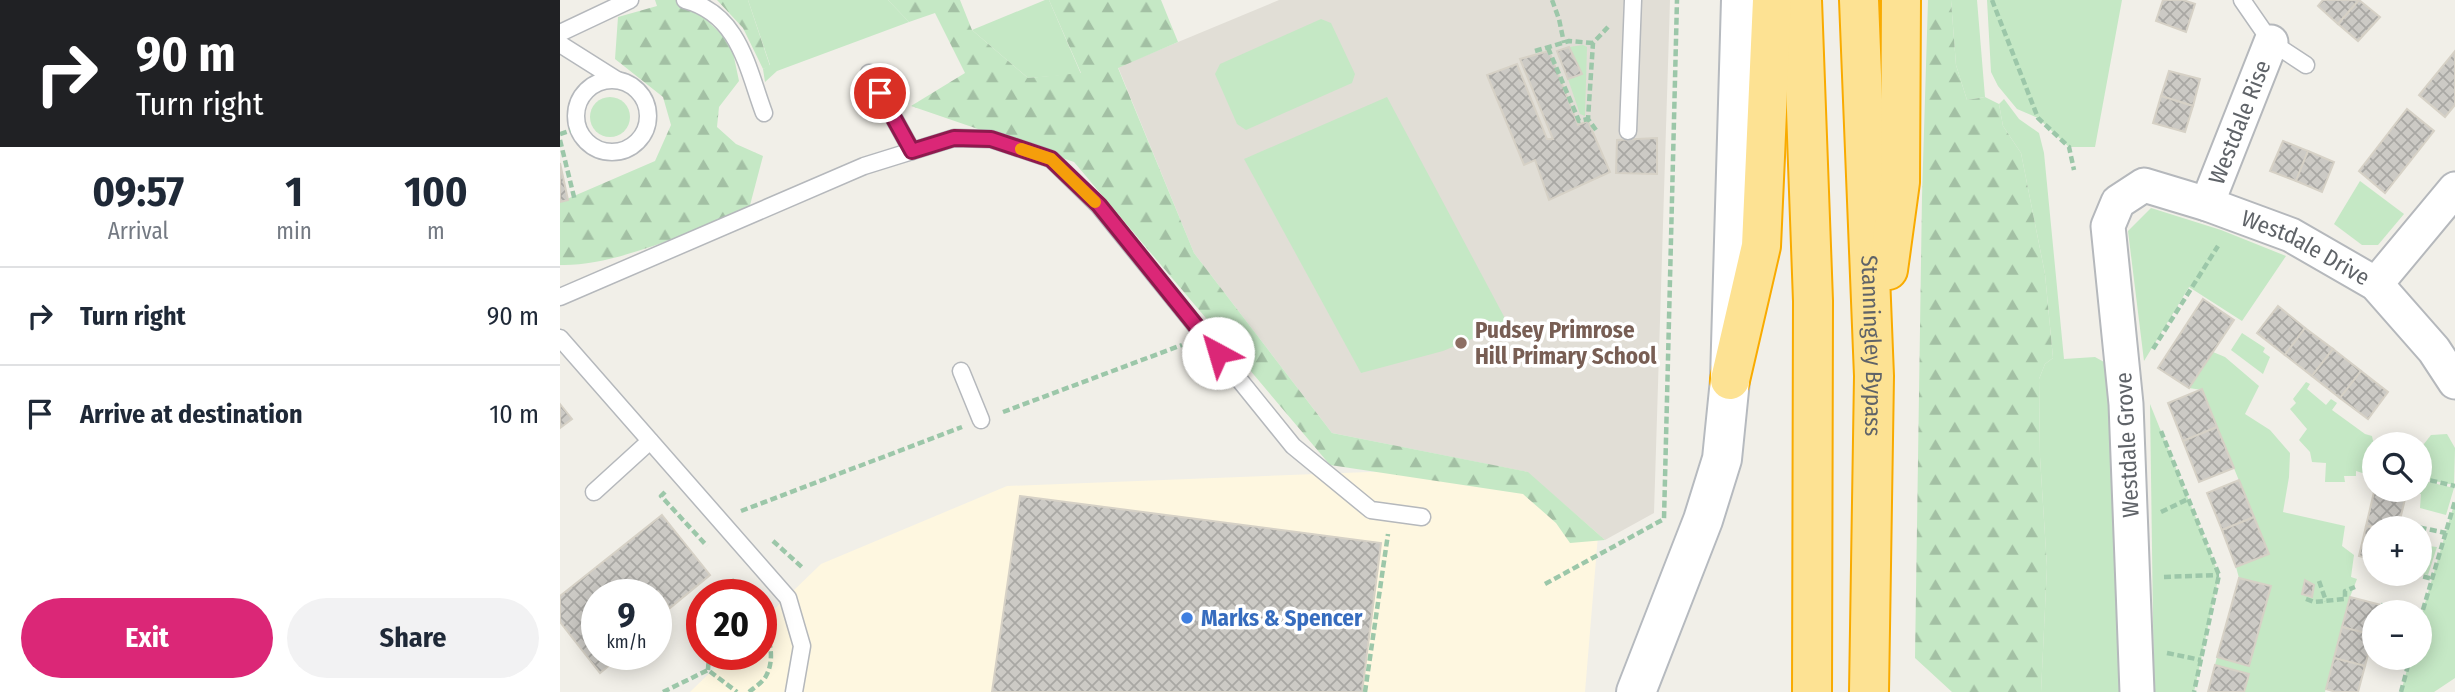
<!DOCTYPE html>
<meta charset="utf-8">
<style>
:root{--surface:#fff;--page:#f2f2f3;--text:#1f2937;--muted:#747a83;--line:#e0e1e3;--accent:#db2777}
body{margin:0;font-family:"Fira Sans Condensed",sans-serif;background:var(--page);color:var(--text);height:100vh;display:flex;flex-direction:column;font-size:26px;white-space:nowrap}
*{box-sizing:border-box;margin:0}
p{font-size:23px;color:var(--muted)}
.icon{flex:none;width:38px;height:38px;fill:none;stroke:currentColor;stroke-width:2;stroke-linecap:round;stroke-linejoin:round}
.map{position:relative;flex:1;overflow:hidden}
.details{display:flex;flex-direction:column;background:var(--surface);width:560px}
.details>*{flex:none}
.hud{background:#202124;color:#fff;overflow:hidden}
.controls{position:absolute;left:1802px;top:432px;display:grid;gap:14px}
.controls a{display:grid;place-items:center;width:70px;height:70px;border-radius:50%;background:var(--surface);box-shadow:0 4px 18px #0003;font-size:35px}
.speed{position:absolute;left:21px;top:579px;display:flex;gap:14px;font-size:35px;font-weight:700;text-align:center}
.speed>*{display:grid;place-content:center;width:91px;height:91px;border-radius:50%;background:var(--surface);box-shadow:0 4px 18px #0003;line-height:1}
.speed small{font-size:18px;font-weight:400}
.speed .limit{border:10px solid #d22;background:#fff;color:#111}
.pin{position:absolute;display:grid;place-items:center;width:60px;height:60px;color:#fff;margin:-30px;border:4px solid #fff;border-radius:50%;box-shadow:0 2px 7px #0007}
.me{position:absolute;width:77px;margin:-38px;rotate:321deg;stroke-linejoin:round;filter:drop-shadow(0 0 5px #0008)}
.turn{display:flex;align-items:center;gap:24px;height:147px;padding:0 21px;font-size:32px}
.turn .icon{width:91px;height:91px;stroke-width:2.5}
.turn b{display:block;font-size:49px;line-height:60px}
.eta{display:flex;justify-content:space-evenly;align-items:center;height:119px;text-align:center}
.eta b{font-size:42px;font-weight:700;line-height:49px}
.cta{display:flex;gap:14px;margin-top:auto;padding:14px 21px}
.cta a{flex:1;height:80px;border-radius:42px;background:var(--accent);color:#fff;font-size:28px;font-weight:700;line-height:80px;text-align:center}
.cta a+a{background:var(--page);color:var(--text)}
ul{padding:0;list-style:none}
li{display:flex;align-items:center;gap:21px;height:98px;padding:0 21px;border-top:2px solid var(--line)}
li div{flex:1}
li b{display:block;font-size:26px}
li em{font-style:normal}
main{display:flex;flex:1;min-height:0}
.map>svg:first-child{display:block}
</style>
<main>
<section class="details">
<div class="hud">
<div class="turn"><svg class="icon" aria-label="right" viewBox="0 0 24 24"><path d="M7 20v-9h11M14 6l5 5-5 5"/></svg><div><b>90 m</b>Turn right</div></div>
</div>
<div class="eta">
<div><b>09:57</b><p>Arrival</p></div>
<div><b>1</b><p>min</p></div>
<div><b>100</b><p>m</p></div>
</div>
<ul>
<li><svg class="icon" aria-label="right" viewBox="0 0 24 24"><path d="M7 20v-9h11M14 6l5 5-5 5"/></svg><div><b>Turn right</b></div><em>90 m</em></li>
<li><svg class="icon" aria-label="arrive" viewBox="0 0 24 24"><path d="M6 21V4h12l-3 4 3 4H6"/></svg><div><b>Arrive at destination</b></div><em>10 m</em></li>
</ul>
<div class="cta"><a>Exit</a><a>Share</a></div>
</section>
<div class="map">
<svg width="1895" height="692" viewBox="0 0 1895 692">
<defs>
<pattern id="forest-firs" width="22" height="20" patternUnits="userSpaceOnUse" patternTransform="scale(1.75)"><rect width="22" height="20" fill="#c5e8c5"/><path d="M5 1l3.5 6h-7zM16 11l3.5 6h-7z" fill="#a3c0a4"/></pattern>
<pattern id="building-cross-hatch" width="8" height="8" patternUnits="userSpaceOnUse" patternTransform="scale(1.75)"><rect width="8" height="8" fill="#cccac5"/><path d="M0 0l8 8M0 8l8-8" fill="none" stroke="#a9a8a4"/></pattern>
</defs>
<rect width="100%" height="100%" fill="#f1efe8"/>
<path fill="#fef7e0" d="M1044,463L1025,692H130L168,655L201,654V622L261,564L447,486Z"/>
<path fill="#e1ded6" d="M719,0H1110L1094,513L1045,540L967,472L772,433L634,253L558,67Z"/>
<g fill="#c5e8c5">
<path d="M188,0H328L349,22L217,71L205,82L203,69L210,65Z"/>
<path d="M485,0H489L521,74L468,78L412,30Z"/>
<path d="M1391,0H1417L1425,97L1407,100L1396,65Z"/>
<path d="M1427,0H1562L1535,147H1509L1478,118L1457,109L1438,86L1431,72Z"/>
<path d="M761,19L771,23L795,74L792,83L686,130L677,124L655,74L660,64Z"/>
<path d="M1023,45L1027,47L1025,116L1020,114L1008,79L1022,73L1009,47Z"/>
<circle cx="50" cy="117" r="20"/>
<path d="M827,97L948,324L883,351L801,373L684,159Z"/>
<path d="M1444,99L1459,119L1479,133L1484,153L1504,359L1535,357L1544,362L1558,395L1567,692H1481L1487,567L1480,457L1479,379L1485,364L1493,358L1485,274L1461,153L1443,126L1439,104Z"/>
<path d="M1800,181L1844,214L1818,245H1802L1774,224Z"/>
<path d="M1591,208L1661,230L1726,256L1682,321L1629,287L1584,361L1568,231Z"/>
<path d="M1682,333L1705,348L1703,352L1710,357L1703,374L1671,350Z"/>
<path d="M1653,352L1665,357L1699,386L1685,414L1710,430L1730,453L1729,477L1723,512L1785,526L1782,546L1794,555L1791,577L1797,579L1790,597L1765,692H1684L1689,674L1655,665L1657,657L1711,587L1679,578L1676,567L1709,554L1642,390L1629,388Z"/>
<path d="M1746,382L1750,384L1747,389L1766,405L1771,399L1777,403L1772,410L1805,434L1812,436L1815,450V477L1796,471V476H1784L1785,482H1765L1766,463L1752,462L1750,452L1739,440L1747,429L1730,409L1736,403L1733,399Z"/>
<path d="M1590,404L1659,575L1634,692H1594Z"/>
<path d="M1887,434L1895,448L1894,485L1860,478V449L1871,435Z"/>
<path d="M1860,480L1894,488L1886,515L1860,508L1861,494L1853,491L1860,490Z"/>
<path d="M1895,501V678L1874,692H1841L1850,658H1860V620Z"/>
<path d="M1860,545L1877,547L1868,575L1860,573Z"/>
</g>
<g fill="url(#forest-firs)">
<path d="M95,0H146L139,13L171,43L179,81L159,107L157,127L176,144L203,156L189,209C136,229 55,267 0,265V202L95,161L111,125L103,97L55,59L58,17L97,6Z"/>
<path d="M157,0H188L210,66L203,69L183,28Z"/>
<path d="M328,0H400L412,30L468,78L521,73L489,0H601L618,42L558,68L634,253L772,433L968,472L1045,540L1010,543L996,523L963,494L770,465L514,162L351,106L405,73L375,13L349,22Z"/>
<path d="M1368,0H1391L1396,65L1407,100L1425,97L1439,104L1443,126L1461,153L1485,274L1493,358L1485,364L1479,379L1480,457L1487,567L1481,692H1392L1355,658L1362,196Z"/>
</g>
<g fill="url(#building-cross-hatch)" stroke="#d6d1c6" stroke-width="2">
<path d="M1603,0H1623L1635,4L1626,32L1596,21Z"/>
<path d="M1763,0H1799L1778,24L1758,6Z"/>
<path d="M1799,0L1820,17L1798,41L1778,24Z"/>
<path d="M1009,47L1022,74L1008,79L997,51Z"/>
<path d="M989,51L1018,125L1028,121L1050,172L989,200L975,160L964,165L927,75L957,64L987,139H993L960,59Z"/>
<path d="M1895,51V105L1885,117L1859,95Z"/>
<path d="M1609,71L1640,79L1633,106L1601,96Z"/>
<path d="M1601,96L1633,106L1625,132L1593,123Z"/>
<path d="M1847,109L1874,131L1825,193L1799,171Z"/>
<path d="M1097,138V174L1056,173L1057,140Z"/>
<path d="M1723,141L1748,151L1736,181L1710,171Z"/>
<path d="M1748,151L1774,162L1762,192L1736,181Z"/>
<path d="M0,163L8,200L0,202Z"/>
<path d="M1643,299L1674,320L1629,388L1598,368Z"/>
<path d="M1718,306L1745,328L1725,355L1697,333Z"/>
<path d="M1745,328L1773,349L1752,376L1725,355Z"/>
<path d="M1773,349L1801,371L1780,398L1752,376Z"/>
<path d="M1801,371L1828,392L1808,419L1780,398Z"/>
<path d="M1642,389L1657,427L1623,441L1608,403Z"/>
<path d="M0,404L12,419L0,428Z"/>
<path d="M1657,427L1674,468L1639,482L1623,441Z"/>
<path d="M1679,480L1694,517L1662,530L1647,493Z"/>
<path d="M1815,489V490H1847L1845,499L1814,492Z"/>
<path d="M1814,492L1845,499L1838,528L1806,526Z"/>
<path d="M460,496L821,543L802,692H432Z"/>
<path d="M102,515L150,575L110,608L98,592L94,595H37V654H63L40,673L0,622V596Z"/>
<path d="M1694,517L1709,554L1676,567L1662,530Z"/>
<path d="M1806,526L1815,528V560L1799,556Z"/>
<path d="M1679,578L1711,586L1689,666L1657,657Z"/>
<path d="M1745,580L1754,585L1752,597L1742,594Z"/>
<path d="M1790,597L1821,605L1819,612H1815L1813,635L1782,627Z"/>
<path d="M1782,627L1813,635L1805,666L1774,658Z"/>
<path d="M1774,658L1805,666L1798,692H1776L1766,689Z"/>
<path d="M1655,665L1689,674L1684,692H1648Z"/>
</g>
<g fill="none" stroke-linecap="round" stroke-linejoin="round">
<defs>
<g id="lane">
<path d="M125,0C179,14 187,67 204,113"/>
<path d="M1682,0L1711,42L1746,65"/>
<path d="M0,33L70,0"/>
<path d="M0,44L57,80"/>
<path d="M309,73L352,151"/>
<circle cx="52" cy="116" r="36"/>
<path d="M1068,131L1073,0"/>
<path d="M0,297L304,166L394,138L431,139L491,159L539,206L733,446L811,510L862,517"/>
<path d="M0,338L228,598L242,646L234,692"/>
<path d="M401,371L421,420"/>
<path d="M34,492L90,441"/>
</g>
<g id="street">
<path id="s1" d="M1647,204L1711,42"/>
<path d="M1816,284L1895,189"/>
<path id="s2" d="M1577,692L1566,404L1548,226L1558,202L1584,185L1647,204L1731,235L1816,284L1874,350L1895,382"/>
</g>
<path id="secondary" d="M1076,692L1143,520L1162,459L1170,380L1181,0"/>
<g id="highway">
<path d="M1242,0L1253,301L1252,692"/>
<path id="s3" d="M1299,0L1314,376L1309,692"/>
<path d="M1328,270L1340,182L1341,0"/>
<path d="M1170,380L1201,246L1212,0"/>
</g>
</defs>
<use href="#lane" stroke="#b5b8bc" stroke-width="19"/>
<use href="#street" stroke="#b5b8bc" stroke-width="37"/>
<use href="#secondary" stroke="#b6babf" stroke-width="42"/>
<use href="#highway" stroke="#f9ab00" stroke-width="42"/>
<g stroke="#9cc7a9" stroke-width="4.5" stroke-dasharray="7 3.5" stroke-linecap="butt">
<path d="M992,0L999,19L1004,43"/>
<path d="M1432,0L1478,118L1509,147L1514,170"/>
<path d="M988,48L1019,121L1028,119"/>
<path d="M975,51L1009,41L1033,43"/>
<path d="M1036,130L1028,119L1033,43L1048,27"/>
<path d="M0,134L18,128"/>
<path d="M0,140L15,201"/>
<path d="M1593,349L1658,246"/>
<path d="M443,412L622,345"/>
<path d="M1601,431L1659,575L1634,692"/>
<path d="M1860,478L1895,486"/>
<path d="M105,492L101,496L147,546"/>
<path d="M181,511L402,427"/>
<path d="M1601,512L1628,499"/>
<path d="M1839,523L1886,533"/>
<path d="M213,541L244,569"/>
<path d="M1853,574L1873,579"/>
<path d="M1604,577L1659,575"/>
<path d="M179,581L189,595"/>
<path d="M1759,581L1766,601"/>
<path d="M985,584L1104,519L1117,0"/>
<path d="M167,595L176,577"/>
<path d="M1746,599L1754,602L1785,599V591L1795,587"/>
<path d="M1821,605L1849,612"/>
<path d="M1860,620L1895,501"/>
<path d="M1607,653L1641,660"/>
<path d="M148,670L149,654"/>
<path d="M103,692L148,670L177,692"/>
<path d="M189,692C195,687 203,682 206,676C216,658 209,636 201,619"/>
<path d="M805,692L828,534"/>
<path d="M1841,692L1850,658"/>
</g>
<use href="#lane" stroke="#fff" stroke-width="16"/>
<use href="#street" stroke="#fff" stroke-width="33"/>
<use href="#secondary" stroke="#fff" stroke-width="38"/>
<use href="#highway" stroke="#fde293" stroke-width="38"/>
</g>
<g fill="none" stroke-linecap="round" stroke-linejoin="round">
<defs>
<path id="route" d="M320,93L352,151L394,138L431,139L491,159L539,205L658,353"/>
</defs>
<use href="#route" stroke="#8e194d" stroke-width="18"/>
<use href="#route" stroke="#db2777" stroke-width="12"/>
<path stroke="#f59e0b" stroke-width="12" d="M461,149L491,159L535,202"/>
</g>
<circle fill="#8d6e63" stroke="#fff" stroke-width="2.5" cx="901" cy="343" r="7"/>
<circle fill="#3f7fe0" stroke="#fff" stroke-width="2.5" cx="627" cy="618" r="7"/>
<g text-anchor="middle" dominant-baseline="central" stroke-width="7" stroke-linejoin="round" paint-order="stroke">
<g font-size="23" fill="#5f6368" stroke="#fff">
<text stroke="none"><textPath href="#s1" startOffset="88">Westdale Rise</textPath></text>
<text stroke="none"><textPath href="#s2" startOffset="698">Westdale Drive</textPath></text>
<text stroke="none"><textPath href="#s3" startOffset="346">Stanningley Bypass</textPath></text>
<text transform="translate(1567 445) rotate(-93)">Westdale Grove</text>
</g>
<g font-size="23" font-weight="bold" fill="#785e54" stroke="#fff" text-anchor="start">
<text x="915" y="330">Pudsey Primrose<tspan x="915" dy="26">Hill Primary School</tspan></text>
</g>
<g font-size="23" font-weight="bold" fill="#366cbe" stroke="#fff" text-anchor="start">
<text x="641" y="618">Marks &amp; Spencer</text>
</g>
</g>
</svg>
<div class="controls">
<a><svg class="icon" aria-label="search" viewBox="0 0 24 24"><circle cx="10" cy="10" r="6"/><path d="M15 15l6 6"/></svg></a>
<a>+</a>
<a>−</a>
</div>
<div class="speed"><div>9<small>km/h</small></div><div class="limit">20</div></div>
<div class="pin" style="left:320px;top:93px;background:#d93025"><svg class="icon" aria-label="arrive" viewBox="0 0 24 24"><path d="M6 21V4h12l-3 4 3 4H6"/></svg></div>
<svg class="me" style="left:658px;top:353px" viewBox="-20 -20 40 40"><circle r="19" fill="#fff"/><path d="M0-13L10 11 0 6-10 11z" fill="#db2777"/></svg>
</div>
</main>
